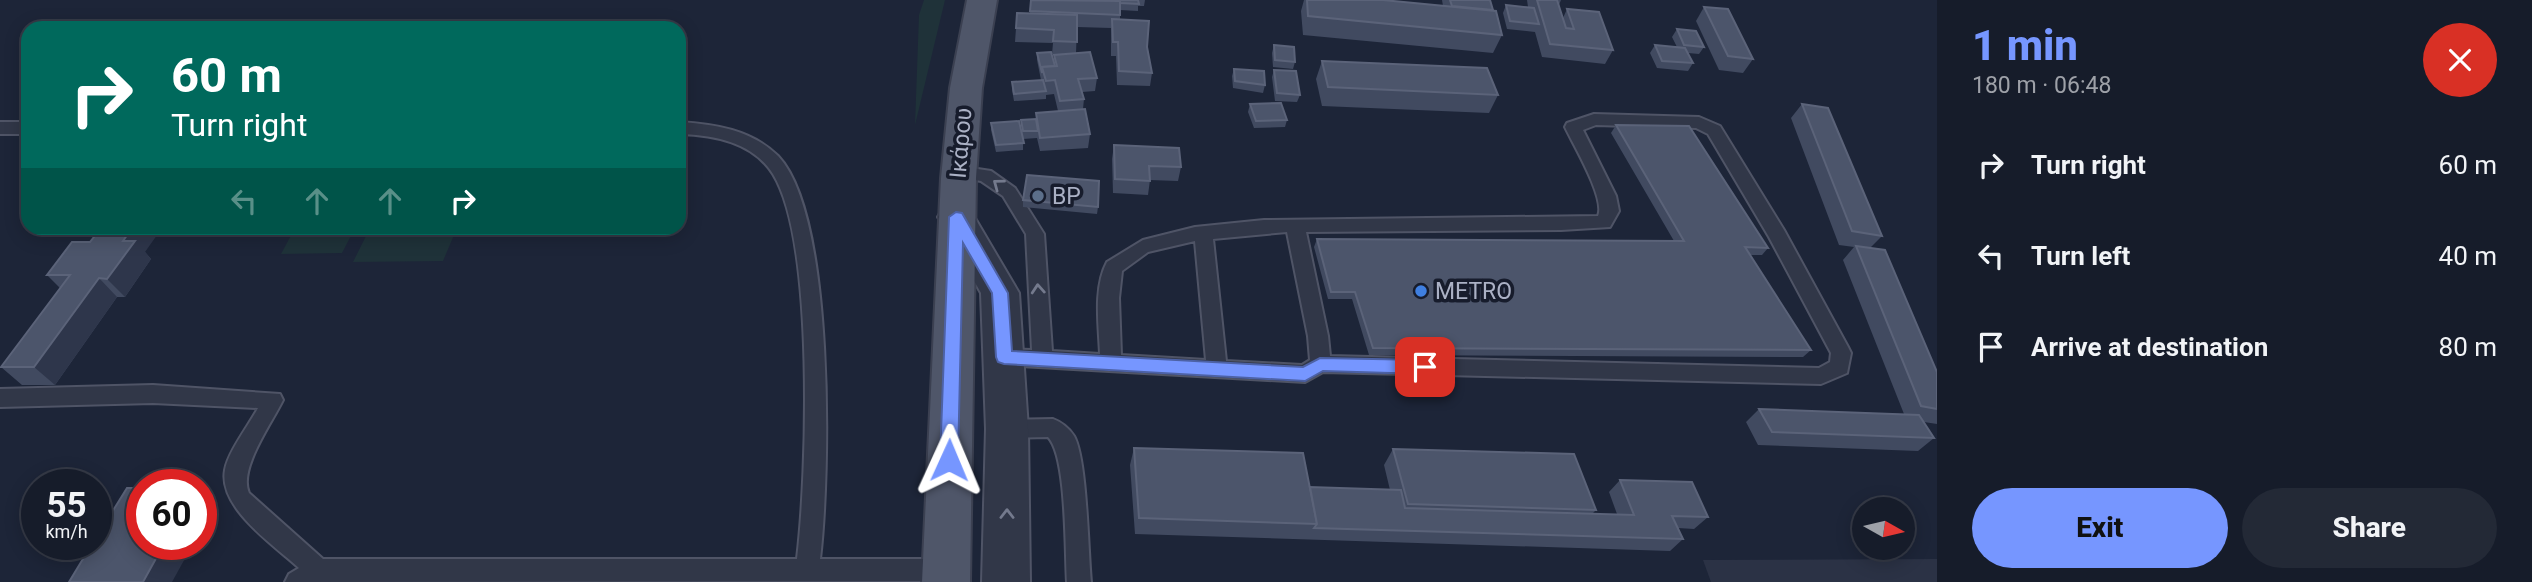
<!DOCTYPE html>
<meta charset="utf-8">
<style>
:root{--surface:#161c2a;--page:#232936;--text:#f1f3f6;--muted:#9ea1a8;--line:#353a47;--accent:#7696ff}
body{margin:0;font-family:Roboto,sans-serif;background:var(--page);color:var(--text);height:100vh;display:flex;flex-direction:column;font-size:26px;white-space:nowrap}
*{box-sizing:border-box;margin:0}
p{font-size:23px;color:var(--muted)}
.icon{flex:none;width:38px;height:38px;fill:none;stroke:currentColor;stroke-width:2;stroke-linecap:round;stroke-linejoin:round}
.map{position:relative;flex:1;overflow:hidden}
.details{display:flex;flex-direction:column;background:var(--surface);width:595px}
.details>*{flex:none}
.hud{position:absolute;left:21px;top:21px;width:665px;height:214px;border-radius:21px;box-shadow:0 4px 18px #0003,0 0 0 2px var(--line);background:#00695c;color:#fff;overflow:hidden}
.needle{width:46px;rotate:98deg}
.fabs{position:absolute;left:1852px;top:497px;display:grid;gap:14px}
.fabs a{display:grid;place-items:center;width:63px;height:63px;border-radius:50%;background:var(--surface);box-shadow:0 4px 18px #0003,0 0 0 2px var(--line);font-size:35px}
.speed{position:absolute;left:21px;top:469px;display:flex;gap:14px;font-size:35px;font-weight:700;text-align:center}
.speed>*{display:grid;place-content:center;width:91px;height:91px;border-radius:50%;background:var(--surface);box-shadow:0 4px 18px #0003,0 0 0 2px var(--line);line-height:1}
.speed small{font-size:18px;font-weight:400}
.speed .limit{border:10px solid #d22;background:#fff;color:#111}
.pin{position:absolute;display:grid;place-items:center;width:60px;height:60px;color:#fff;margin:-30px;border-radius:14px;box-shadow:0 4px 10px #0006}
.me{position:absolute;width:77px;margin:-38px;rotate:1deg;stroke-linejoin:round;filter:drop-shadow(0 0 5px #0008)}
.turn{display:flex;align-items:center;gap:24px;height:147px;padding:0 35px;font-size:32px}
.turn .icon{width:91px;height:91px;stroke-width:2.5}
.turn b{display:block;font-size:49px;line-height:60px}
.lanes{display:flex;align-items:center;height:66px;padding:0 35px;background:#0003;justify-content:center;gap:35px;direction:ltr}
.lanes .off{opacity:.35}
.round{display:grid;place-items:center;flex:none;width:74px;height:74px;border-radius:37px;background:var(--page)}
.headline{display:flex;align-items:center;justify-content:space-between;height:119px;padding:0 35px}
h1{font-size:42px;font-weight:800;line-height:52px;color:var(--accent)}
.cta{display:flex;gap:14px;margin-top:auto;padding:14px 35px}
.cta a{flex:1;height:80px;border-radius:42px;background:var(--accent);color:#111;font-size:28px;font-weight:800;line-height:80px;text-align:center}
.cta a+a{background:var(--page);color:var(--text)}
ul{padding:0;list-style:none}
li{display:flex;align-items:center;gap:21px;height:91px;padding:0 35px}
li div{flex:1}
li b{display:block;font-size:26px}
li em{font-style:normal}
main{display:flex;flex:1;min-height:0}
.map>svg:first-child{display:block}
</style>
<main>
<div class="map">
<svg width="1937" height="582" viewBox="0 0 1937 582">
<rect width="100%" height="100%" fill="#1d2538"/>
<path fill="#2b3245" d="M1937,559V582H1711L1703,560Z"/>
<g fill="#1f3239">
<path d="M924,0H945L915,125L919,15Z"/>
<path d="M214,228H276L271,236L208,237Z"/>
<path d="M295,228H355L342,253L281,254Z"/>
<path d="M370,228H457L443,261L353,262Z"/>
</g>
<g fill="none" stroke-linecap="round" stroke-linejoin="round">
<defs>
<g id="lane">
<path d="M1594,114L1699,117L1720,126L1784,230L1848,347L1851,353L1847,373L1821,384L1323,372L1305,382L1004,365L997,363L994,357L997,351L1004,349L1032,350L1026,234L1003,196L981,181L952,176L949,172L952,168L958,166L991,171L1015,188L1044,234L1052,351L1100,354C1099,326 1093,288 1107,262L1143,240L1195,227L1264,220L1598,216C1606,199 1573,144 1565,127L1567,123ZM1596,125L1696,128L1708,134L1769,237L1831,353L1830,362L1819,368L1330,356L1328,336L1306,232L1561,230L1610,227L1619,211L1616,196L1583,130ZM1287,232L1308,336L1310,360L1302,365L1226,361L1213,239ZM1195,241L1206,360L1121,355L1119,298L1122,271L1148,252Z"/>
<rect x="0" y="122" width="28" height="12"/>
<path d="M679,122C714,124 752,130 778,156C835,216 830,476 820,559H947L955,562L959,570L955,578L947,581L285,582L289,574L299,568C274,545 218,508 225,470C228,452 249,425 258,408L153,403L0,407V389L153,385L280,394L283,400C272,423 238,469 249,493L323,559H797C807,477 815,242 773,174C753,142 714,135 679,134Z"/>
<path d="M1053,419C1061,422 1069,428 1074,436C1087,459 1088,551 1091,582H1067C1065,552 1067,456 1048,437L1007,438L999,435L996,429L999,423L1007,420Z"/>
</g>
<path id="street" d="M956,204L969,208L1019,293L1028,429L1030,582H982L986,429L981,293L938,217L943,208Z"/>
<path id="primary" d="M967,0H997L982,88L976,178L970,582H922L941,178L950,88Z"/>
</defs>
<use href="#lane" stroke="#4f5466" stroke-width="4"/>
<use href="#street" stroke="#4f5466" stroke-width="4"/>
<use href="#primary" stroke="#3b4051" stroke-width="4"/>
<use href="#lane" fill="#313748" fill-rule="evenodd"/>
<use href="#street" fill="#313748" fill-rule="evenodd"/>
<use href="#primary" fill="#4f5669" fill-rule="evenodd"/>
</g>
<g fill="#414a60">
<path d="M1031,0H1145L1144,6H1138V11L1120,10V20L1147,47L1152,73L1150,86L1117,85L1116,56H1111V28L1077,27L1076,53L1097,78L1095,91L1082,92L1084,99L1083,109L1090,134L1088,148L1040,151L1037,138L1023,139V150L996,152L991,130V123L1022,135L1021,120L1036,119V113L1058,111L1054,94L1046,95V99L1014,101L1012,90V82L1041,80L1037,60V53L1054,62V55H1057L1052,54L1053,43L1015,42L1016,28L1030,13Z"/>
<path d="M1304,0H1383L1443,6L1442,0H1490L1502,35L1493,53L1303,35L1301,11Z"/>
<path d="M1527,0H1561L1559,5L1563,18L1567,9L1613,50L1605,64L1542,57L1535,32L1507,29L1503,13L1506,5L1528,7Z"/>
<path d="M1704,7L1753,59L1743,73L1719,70L1696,21Z"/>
<path d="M1677,29L1704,47L1699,54L1688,53L1693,63L1688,71L1657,68L1650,53L1655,45L1677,47L1672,37Z"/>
<path d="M1274,45L1295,62L1293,69L1273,67L1272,53Z"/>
<path d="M1322,61L1498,95L1489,113L1322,106L1316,79Z"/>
<path d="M1234,69L1265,85L1263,93L1233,88L1232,76Z"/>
<path d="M1274,70L1300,95L1297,102L1275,101L1272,77Z"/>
<path d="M1250,104L1287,120L1285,127L1254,128L1248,112Z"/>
<path d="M1802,104L1882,236L1870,248L1937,372V424L1924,422L1934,438L1918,451L1758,445L1746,422L1759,409L1904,414L1843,260L1854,247L1839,245L1791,118Z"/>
<path d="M1616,125L1768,248L1762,255H1750L1811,350L1803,357L1369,355L1352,299H1328L1314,247L1317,239L1674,241L1611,133Z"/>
<path d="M1114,145L1181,167L1178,181L1150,180L1148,195L1113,193L1112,159Z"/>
<path d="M1023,200L1098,207L1097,214L1023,207Z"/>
<path d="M145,252L151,259L125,297H117L55,385H22L1,367L60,288L47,275Z"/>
<path d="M1134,448L1310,487L1390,490L1384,465L1393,449L1596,510L1592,514H1617L1609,492L1620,480L1708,517L1694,529L1678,528L1683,539L1670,551L1135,534L1130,465Z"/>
</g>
<g fill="#2e364b">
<path d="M132,228H162L145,252L151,259L125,297L107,279L123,241Z"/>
<path d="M99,278L117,297L55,385L34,367Z"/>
<path d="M201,495L213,506L201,528Z"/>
<path d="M164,544H193L172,582H143Z"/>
</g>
<g fill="#4c556b" stroke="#5b6379" stroke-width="2">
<path d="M1031,0L1120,1V15L1030,11Z"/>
<path d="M1116,0H1138L1139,4L1120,3V1H1116Z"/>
<path d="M1307,0H1383L1496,11L1502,35L1308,16Z"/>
<path d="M1450,0H1490L1493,10L1452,6Z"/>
<path d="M1537,0H1557L1566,28L1574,29L1567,9L1599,12L1613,50L1550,44Z"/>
<path d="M1506,5L1534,8L1539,24L1510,21Z"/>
<path d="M1704,7L1728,9L1753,59L1728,56Z"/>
<path d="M1017,13L1077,15V42L1053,41L1054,30L1016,28Z"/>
<path d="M1112,19L1149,21L1147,47L1152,73L1119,71L1118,42H1113Z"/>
<path d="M1677,29L1696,31L1704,47L1684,45Z"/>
<path d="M1274,45L1294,47L1295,62L1275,60Z"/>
<path d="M1655,45L1685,48L1693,63L1662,61Z"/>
<path d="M1051,52L1055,66L1042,67V73L1037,53Z"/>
<path d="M1090,52L1097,78L1078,79L1084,99L1060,101L1055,80L1046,81L1042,67L1057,66L1054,55Z"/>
<path d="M1322,61L1487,68L1498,95L1328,87Z"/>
<path d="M1234,69L1264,71L1265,85L1235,81Z"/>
<path d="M1274,70L1296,71L1300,95L1277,93Z"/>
<path d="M1043,80L1046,91L1014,94L1012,82Z"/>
<path d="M1281,103L1287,120L1256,121L1250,104Z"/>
<path d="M1802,104L1828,108L1882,236L1852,231Z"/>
<path d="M1085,109L1090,134L1040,138L1036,113Z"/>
<path d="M1036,119L1038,131H1023L1021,120Z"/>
<path d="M1019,121L1024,143L996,145L991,123Z"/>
<path d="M1616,125L1689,126L1768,248L1745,247L1811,350L1373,348L1355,292H1331L1317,239L1684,241Z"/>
<path d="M1114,145L1179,148L1181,167L1149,166L1150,181L1115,179Z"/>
<path d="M1027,175L1099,181L1098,207L1023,200Z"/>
<path d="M101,228H132L123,241H135L107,279L99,278L34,367H1L70,275H47L72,242H90Z"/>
<path d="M1856,246L1885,250L1937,372V409L1921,406Z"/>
<path d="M1759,409L1919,415L1934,438L1772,432Z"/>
<path d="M1134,448L1303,453L1317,524L1139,518Z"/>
<path d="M1393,449L1574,454L1596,510L1408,504Z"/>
<path d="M1620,480L1692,482L1708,517L1672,516L1683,539L1314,528L1317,524L1310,487L1401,490L1405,508L1634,515Z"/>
<path d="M127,488H142V544H164L143,582H69L92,544H96V538Z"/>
</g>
<defs><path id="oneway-chevron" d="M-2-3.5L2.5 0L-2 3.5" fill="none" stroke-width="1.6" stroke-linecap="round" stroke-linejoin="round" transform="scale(1.75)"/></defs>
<g stroke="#747a8d">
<use href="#oneway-chevron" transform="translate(998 184) rotate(-143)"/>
<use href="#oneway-chevron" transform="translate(1038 289) rotate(-94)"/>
<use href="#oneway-chevron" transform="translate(1007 514) rotate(-90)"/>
</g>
<path fill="#7696ff" stroke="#4d62a6" stroke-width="2" d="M956,212L962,213L1008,293L1012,351L1303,367L1320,358L1425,360L1431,362L1433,367L1431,372L1425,374L1323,371L1305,381L1004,364L998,362L996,357L992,293L963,243L958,460L955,466L949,468L942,466L940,460L949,217Z"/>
<circle fill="#5c6f8a" stroke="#171c2c" stroke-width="2.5" cx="1038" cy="196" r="7"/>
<circle fill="#3f7fe0" stroke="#171c2c" stroke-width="2.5" cx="1421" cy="291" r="7"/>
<g text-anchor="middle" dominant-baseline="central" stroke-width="7" stroke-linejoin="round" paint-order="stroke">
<g font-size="23" fill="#abb1c5" stroke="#171c2c">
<text transform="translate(961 143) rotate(-85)">Ικάρου</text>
</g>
<g font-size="23" fill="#abb1c5" stroke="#171c2c" text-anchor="start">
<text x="1052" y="196">BP</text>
<text x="1435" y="291">METRO</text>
</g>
</g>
</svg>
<div class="fabs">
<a><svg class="needle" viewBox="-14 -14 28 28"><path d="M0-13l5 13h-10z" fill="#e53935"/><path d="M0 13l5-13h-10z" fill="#9ea1a8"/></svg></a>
</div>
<div class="speed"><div>55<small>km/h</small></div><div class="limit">60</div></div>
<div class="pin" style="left:1425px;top:367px;background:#d93025"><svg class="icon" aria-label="arrive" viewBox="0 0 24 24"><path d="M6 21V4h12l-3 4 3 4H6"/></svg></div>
<svg class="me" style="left:949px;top:460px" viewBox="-20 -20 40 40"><path d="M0-17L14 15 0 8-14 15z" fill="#7696ff" stroke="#fff" stroke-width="4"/></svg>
<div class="hud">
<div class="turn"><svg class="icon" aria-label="right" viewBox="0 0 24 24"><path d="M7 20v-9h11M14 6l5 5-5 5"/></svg><div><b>60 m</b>Turn right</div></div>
<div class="lanes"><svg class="icon off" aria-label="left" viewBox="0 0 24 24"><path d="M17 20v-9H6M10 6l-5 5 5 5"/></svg><svg class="icon off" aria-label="ahead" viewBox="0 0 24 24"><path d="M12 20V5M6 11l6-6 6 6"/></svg><svg class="icon off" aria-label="ahead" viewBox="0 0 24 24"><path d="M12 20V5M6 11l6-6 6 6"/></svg><svg class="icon" aria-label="right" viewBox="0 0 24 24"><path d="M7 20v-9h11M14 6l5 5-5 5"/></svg></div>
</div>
</div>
<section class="details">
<div class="headline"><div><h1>1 min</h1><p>180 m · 06:48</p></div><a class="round" style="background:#d93025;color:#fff"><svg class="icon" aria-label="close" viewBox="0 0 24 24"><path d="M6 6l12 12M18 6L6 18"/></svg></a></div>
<ul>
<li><svg class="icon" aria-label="right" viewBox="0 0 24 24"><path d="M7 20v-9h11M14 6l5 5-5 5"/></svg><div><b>Turn right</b></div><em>60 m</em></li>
<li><svg class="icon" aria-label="left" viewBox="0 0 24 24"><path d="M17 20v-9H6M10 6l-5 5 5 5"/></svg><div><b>Turn left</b></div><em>40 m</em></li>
<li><svg class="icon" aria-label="arrive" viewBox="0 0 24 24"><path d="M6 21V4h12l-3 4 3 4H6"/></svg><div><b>Arrive at destination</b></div><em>80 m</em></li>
</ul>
<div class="cta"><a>Exit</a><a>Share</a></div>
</section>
</main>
